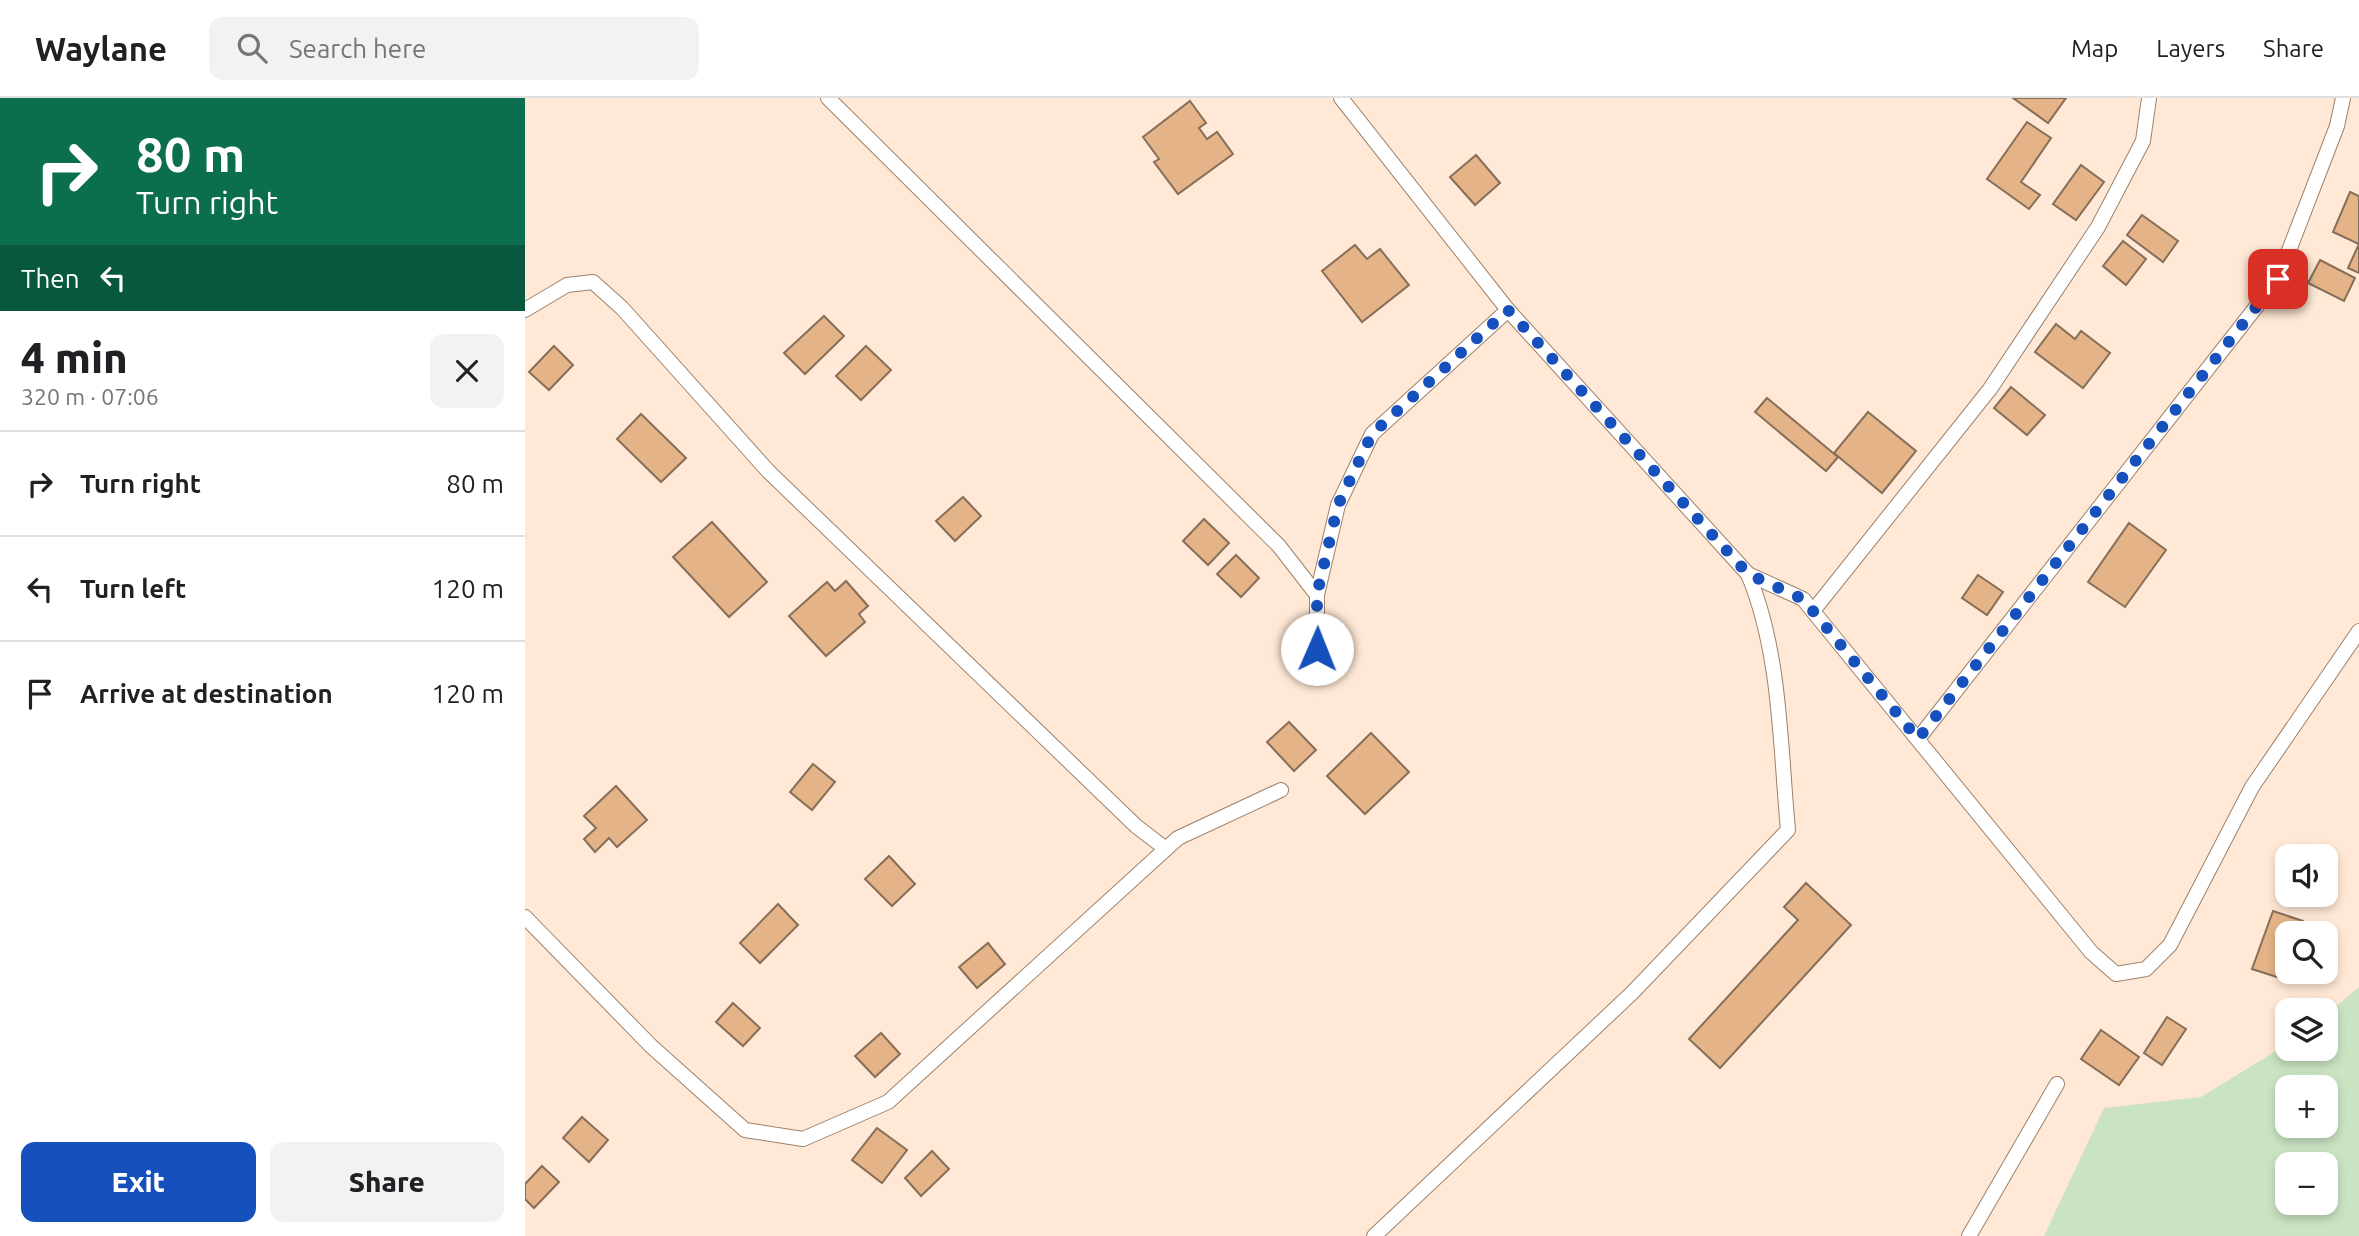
<!DOCTYPE html>
<meta charset="utf-8">
<style>
:root{--surface:#fff;--page:#f2f2f2;--text:#202124;--muted:#757577;--line:#e0e0e0;--accent:#1650bc}
body{margin:0;font-family:Ubuntu,sans-serif;background:var(--page);color:var(--text);height:100vh;display:flex;flex-direction:column;font-size:26px;white-space:nowrap}
*{box-sizing:border-box;margin:0}
p{font-size:23px;color:var(--muted)}
.icon{flex:none;width:38px;height:38px;fill:none;stroke:currentColor;stroke-width:2;stroke-linecap:round;stroke-linejoin:round}
.map{position:relative;flex:1;overflow:hidden}
.details{display:flex;flex-direction:column;background:var(--surface);width:525px}
.details>*{flex:none}
.banner{background:#0b6e4f;color:#fff;overflow:hidden}
.controls{position:absolute;left:1750px;top:746px;display:grid;gap:14px}
.controls a{display:grid;place-items:center;width:63px;height:63px;border-radius:14px;background:var(--surface);box-shadow:0 4px 10px #0003;font-size:35px}
.pin{position:absolute;display:grid;place-items:center;width:60px;height:60px;color:#fff;margin:-30px;border-radius:14px;box-shadow:0 4px 10px #0006}
.me{position:absolute;width:77px;margin:-38px;rotate:1deg;stroke-linejoin:round;filter:drop-shadow(0 0 5px #0008)}
.turn{display:flex;align-items:center;gap:24px;height:147px;padding:0 21px;font-size:32px}
.turn .icon{width:91px;height:91px;stroke-width:2.5}
.turn b{display:block;font-size:49px;line-height:60px}
.then{display:flex;align-items:center;height:66px;padding:0 21px;background:#0003;gap:14px;font-size:26px}
.round{display:grid;place-items:center;flex:none;width:74px;height:74px;border-radius:14px;background:var(--page)}
.overview{display:flex;align-items:center;justify-content:space-between;height:119px;padding:0 21px}
h1{font-size:42px;font-weight:800;line-height:52px}
.cta{display:flex;gap:14px;margin-top:auto;padding:14px 21px}
.cta a{flex:1;height:80px;border-radius:14px;background:var(--accent);color:#fff;font-size:28px;font-weight:800;line-height:80px;text-align:center}
.cta a+a{background:var(--page);color:var(--text)}
ul{padding:0;list-style:none}
li{display:flex;align-items:center;gap:21px;height:105px;padding:0 21px;border-top:2px solid var(--line)}
li div{flex:1}
li b{display:block;font-size:26px}
li em{font-style:normal}
header{display:flex;align-items:center;gap:42px;box-sizing:border-box;height:98px;padding:0 35px;background:var(--surface);border-bottom:2px solid var(--line)}
header strong{font-size:33px}
nav{display:flex;gap:38px;margin-inline-start:auto;font-size:24px}
.search{width:490px;height:63px;background:var(--page);display:flex;align-items:center;gap:18px;box-sizing:border-box;padding:0 24px;border-radius:14px;color:var(--muted);font-size:26px}
main{display:flex;flex:1;min-height:0}
.map>svg:first-child{display:block}
</style>
<header>
<strong>Waylane</strong>
<div class="search"><svg class="icon" aria-label="search" viewBox="0 0 24 24"><circle cx="10" cy="10" r="6"/><path d="M15 15l6 6"/></svg>Search here</div>
<nav><a>Map</a><a>Layers</a><a>Share</a></nav>
</header>
<main>
<section class="details">
<div class="banner">
<div class="turn"><svg class="icon" aria-label="right" viewBox="0 0 24 24"><path d="M7 20v-9h11M14 6l5 5-5 5"/></svg><div><b>80 m</b>Turn right</div></div>
<div class="then">Then<svg class="icon" aria-label="left" viewBox="0 0 24 24"><path d="M17 20v-9H6M10 6l-5 5 5 5"/></svg></div>
</div>
<div class="overview"><div><h1>4 min</h1><p>320 m · 07:06</p></div><a class="round"><svg class="icon" aria-label="close" viewBox="0 0 24 24"><path d="M6 6l12 12M18 6L6 18"/></svg></a></div>
<ul>
<li><svg class="icon" aria-label="right" viewBox="0 0 24 24"><path d="M7 20v-9h11M14 6l5 5-5 5"/></svg><div><b>Turn right</b></div><em>80 m</em></li>
<li><svg class="icon" aria-label="left" viewBox="0 0 24 24"><path d="M17 20v-9H6M10 6l-5 5 5 5"/></svg><div><b>Turn left</b></div><em>120 m</em></li>
<li><svg class="icon" aria-label="arrive" viewBox="0 0 24 24"><path d="M6 21V4h12l-3 4 3 4H6"/></svg><div><b>Arrive at destination</b></div><em>120 m</em></li>
</ul>
<div class="cta"><a>Exit</a><a>Share</a></div>
</section>
<div class="map">
<svg width="1834" height="1138" viewBox="0 0 1834 1138">
<rect width="100%" height="100%" fill="#ffe8d5"/>
<path fill="#cae4c3" fill-rule="evenodd" d="M1834,889V1138H1519L1579,1010L1676,999L1762,946V950H1801V917ZM1762,989H1801V1027H1762ZM1762,1066H1801V1104H1762Z"/>
<g fill="#e4b488" stroke="#866e58" stroke-width="2">
<path d="M1488,0H1541L1523,25Z"/>
<path d="M665,3L681,25L674,30L682,41L692,34L708,56L653,96L629,64L634,61L618,39Z"/>
<path d="M1502,24L1526,40L1496,84L1515,97L1504,111L1462,81Z"/>
<path d="M951,57L975,85L950,107L925,79Z"/>
<path d="M1556,67L1579,84L1551,122L1528,106Z"/>
<path d="M1825,94L1834,98V175L1823,170L1834,146L1808,134Z"/>
<path d="M1617,117L1653,143L1638,164L1602,137Z"/>
<path d="M1598,143L1621,161L1601,187L1578,168Z"/>
<path d="M830,147L842,161L855,151L884,187L837,224L797,173Z"/>
<path d="M1795,162L1830,180L1819,203L1783,185Z"/>
<path d="M299,218L319,238L280,276L259,255Z"/>
<path d="M1531,226L1550,241L1556,233L1585,255L1558,290L1510,254Z"/>
<path d="M29,248L48,267L24,292L4,274Z"/>
<path d="M341,248L366,272L336,302L311,278Z"/>
<path d="M1486,289L1520,317L1502,337L1469,310Z"/>
<path d="M1242,300L1313,359L1301,373L1230,314Z"/>
<path d="M1343,314L1391,353L1357,395L1309,355Z"/>
<path d="M116,316L161,360L136,384L92,341Z"/>
<path d="M438,399L456,418L430,443L411,423Z"/>
<path d="M679,421L704,445L683,467L658,443Z"/>
<path d="M187,424L242,484L204,519L148,459Z"/>
<path d="M1604,425L1641,452L1600,509L1563,484Z"/>
<path d="M711,457L734,480L716,499L692,476Z"/>
<path d="M1453,477L1478,494L1462,517L1437,500Z"/>
<path d="M321,483L343,508L334,516L340,524L301,558L264,518L302,484L310,493Z"/>
<path d="M764,624L791,652L769,673L742,644Z"/>
<path d="M846,635L884,674L840,716L802,678Z"/>
<path d="M288,666L310,684L287,712L265,694Z"/>
<path d="M91,688L122,722L92,749L84,740L70,754L59,741L71,730L59,718Z"/>
<path d="M364,758L390,786L367,808L340,781Z"/>
<path d="M1281,785L1326,827L1195,970L1164,941L1273,822L1259,809Z"/>
<path d="M253,806L273,827L235,865L215,845Z"/>
<path d="M1748,813L1778,823L1774,835H1762V869L1758,881L1727,871Z"/>
<path d="M463,845L480,866L452,890L434,869Z"/>
<path d="M208,905L235,930L218,948L191,924Z"/>
<path d="M1642,919L1661,931L1637,967L1619,955Z"/>
<path d="M1576,932L1614,959L1594,987L1556,961Z"/>
<path d="M356,935L375,956L350,979L330,958Z"/>
<path d="M57,1019L83,1042L64,1064L38,1040Z"/>
<path d="M352,1030L382,1052L357,1085L327,1062Z"/>
<path d="M407,1053L424,1071L396,1098L380,1080Z"/>
<path d="M17,1068L34,1084L9,1110L0,1101V1086Z"/>
</g>
<g fill="none" stroke-linecap="round" stroke-linejoin="round">
<defs>
<g id="lane">
<path d="M303,0L754,448L792,497V551"/>
<path d="M816,0L983,212L1223,476C1256,555 1255,648 1263,732L1107,895L849,1138"/>
<path d="M0,212L42,187L68,184L97,210L243,373L611,728L641,751"/>
<path d="M1223,476L1278,501L1566,854L1591,876L1621,871L1645,847L1727,689L1834,533"/>
<path d="M792,497L813,407L847,336L983,212"/>
<path d="M1288,513L1465,291L1573,129L1618,43L1624,0"/>
<path d="M1393,641L1753,181L1812,28L1818,0"/>
<path d="M0,819L126,948L220,1032L278,1041L363,1004L653,740L756,692"/>
<path d="M1444,1138L1532,986"/>
</g>
</defs>
<use href="#lane" stroke="#9c826c" stroke-width="16"/>
<use href="#lane" stroke="#fff" stroke-width="14"/>
</g>
<g fill="none" stroke-linecap="round" stroke-linejoin="round">
<path stroke="#1650bc" stroke-width="12" stroke-dasharray="0 21.6" d="M792,551V496L813,407L847,336L983,212L1223,476L1278,501L1393,641L1753,181"/>
</g>
</svg>
<div class="controls">
<a><svg class="icon" aria-label="sound" viewBox="0 0 24 24"><path d="M4 9h4l5-4v14l-5-4H4zM17 9q2 3 0 6"/></svg></a>
<a><svg class="icon" aria-label="search" viewBox="0 0 24 24"><circle cx="10" cy="10" r="6"/><path d="M15 15l6 6"/></svg></a>
<a><svg class="icon" aria-label="layers" viewBox="0 0 24 24"><path d="M12 4l9 5-9 5-9-5zM3 14l9 5 9-5"/></svg></a>
<a>+</a>
<a>−</a>
</div>
<div class="pin" style="left:1753px;top:181px;background:#d93025"><svg class="icon" aria-label="arrive" viewBox="0 0 24 24"><path d="M6 21V4h12l-3 4 3 4H6"/></svg></div>
<svg class="me" style="left:792px;top:551px" viewBox="-20 -20 40 40"><circle r="19" fill="#fff"/><path d="M0-13L10 11 0 6-10 11z" fill="#1650bc"/></svg>
</div>
</main>
